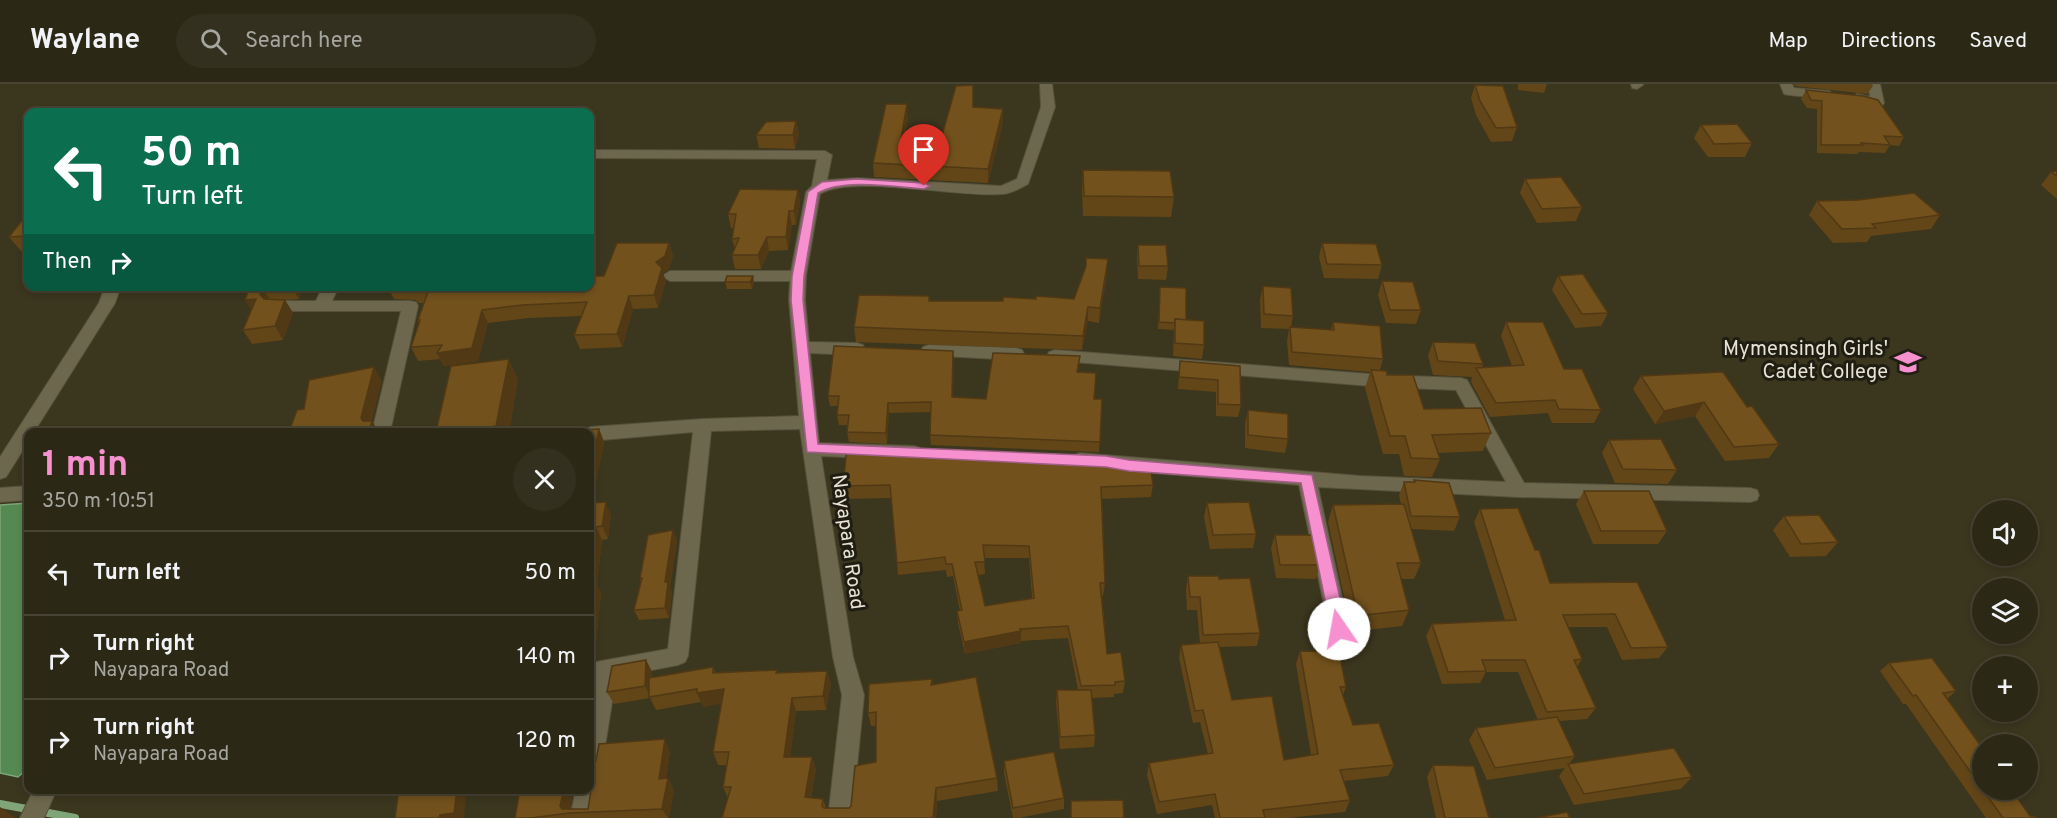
<!DOCTYPE html>
<meta charset="utf-8">
<style>
:root{--surface:#2c2816;--page:#34301f;--text:#f1f3f6;--muted:#a6a6a1;--line:#484435;--accent:#f790ce}
body{margin:0;font-family:Overpass,sans-serif;background:var(--page);color:var(--text);height:100vh;display:flex;flex-direction:column;font-size:22px;white-space:nowrap}
*{box-sizing:border-box;margin:0}
p{font-size:20px;color:var(--muted)}
.icon{flex:none;width:33px;height:33px;fill:none;stroke:currentColor;stroke-width:2;stroke-linecap:round;stroke-linejoin:round}
.map{position:relative;flex:1;overflow:hidden}
.details{position:absolute;left:24px;top:344px;width:570px;height:366px;display:flex;flex-direction:column;background:var(--surface);border-radius:12px;box-shadow:0 3px 9px #0003,0 0 0 2px var(--line)}
.details>*{flex:none}
.top-card{position:absolute;left:24px;top:24px;width:570px;height:183px;border-radius:12px;box-shadow:0 3px 9px #0003,0 0 0 2px var(--line);background:#0b6e4f;color:#fff;overflow:hidden}
.tools{position:absolute;left:1972px;top:416px;display:grid;gap:12px}
.tools a{display:grid;place-items:center;width:66px;height:66px;border-radius:50%;background:var(--surface);box-shadow:0 3px 9px #0003,0 0 0 2px var(--line);font-size:30px}
.pin{position:absolute;display:grid;place-items:center;width:51px;height:51px;color:#fff;margin:-62px -26px;border-radius:50% 50% 50% 0;rotate:-45deg;box-shadow:0 0 6px #0007}
.pin .icon{rotate:45deg}
.me{position:absolute;width:66px;margin:-33px;rotate:348deg;stroke-linejoin:round;filter:drop-shadow(0 0 4px #0008)}
.turn{display:flex;align-items:center;gap:21px;height:126px;padding:0 18px;font-size:27px}
.turn .icon{width:78px;height:78px;stroke-width:2.5}
.turn b{display:block;font-size:42px;line-height:51px}
.then{display:flex;align-items:center;height:57px;padding:0 18px;background:#0003;gap:12px;font-size:22px}
.round{display:grid;place-items:center;flex:none;width:63px;height:63px;border-radius:32px;background:var(--page)}
.headline{display:flex;align-items:center;justify-content:space-between;height:102px;padding:0 18px}
h1{font-size:36px;font-weight:700;line-height:45px;color:var(--accent)}
ul{padding:0;list-style:none}
li{display:flex;align-items:center;gap:18px;height:84px;padding:0 18px;border-top:2px solid var(--line)}
li div{flex:1}
li b{display:block;font-size:22px}
li em{font-style:normal}
header{display:flex;align-items:center;gap:36px;box-sizing:border-box;height:84px;padding:0 30px;background:var(--surface);border-bottom:2px solid var(--line)}
header strong{font-size:28px}
nav{display:flex;gap:33px;margin-inline-start:auto;font-size:21px}
.search{width:420px;height:54px;background:var(--page);display:flex;align-items:center;gap:15px;box-sizing:border-box;padding:0 21px;border-radius:33px;color:var(--muted);font-size:22px}
.map>svg:first-child{display:block}
</style>
<header>
<strong>Waylane</strong>
<div class="search"><svg class="icon" aria-label="search" viewBox="0 0 24 24"><circle cx="10" cy="10" r="6"/><path d="M15 15l6 6"/></svg>Search here</div>
<nav><a>Map</a><a>Directions</a><a>Saved</a></nav>
</header>
<div class="map">
<svg width="2057" height="734" viewBox="0 0 2057 734">
<rect width="100%" height="100%" fill="#3b361e"/>
<path fill="#548a52" stroke="#80a579" stroke-width="1.5" d="M28,419V684L18,693L0,689V421Z"/>
<g fill="none" stroke-linecap="round" stroke-linejoin="round">
<path stroke="#80a579" stroke-width="8" d="M0,720L75,734"/>
<defs>
<g id="street">
<path d="M1040,0H1052L1055,23L1028,100C1020,104 1011,110 1002,110C960,114 852,90 820,110L806,192L805,216L809,258L857,259L863,261L865,265L863,269L857,271L810,269L819,359L914,362L920,364L923,369L920,374L914,376L821,372L853,573L864,611L852,734H828L842,611L833,573L800,345L711,347L688,572L685,578L678,581L616,593L601,688L598,695L594,697L598,705L594,734H570L576,705H590V622L594,597H590V579L668,565L693,348L590,357V348H582L590,343L703,335L799,332L789,216L790,197H670L662,192L670,187H791L806,108L812,102L817,75L590,74V66L825,67L832,71L827,96L857,94L1001,102L1017,95L1041,23Z"/>
<path d="M1631,0H1643V1L1637,5L1632,4Z"/>
<path d="M1780,0H1792L1794,4L1829,7L1835,11L1829,15L1789,11L1784,10Z"/>
<path d="M1868,0H1880L1884,19L1882,22L1877,23L1852,17L1850,14L1857,10L1870,13Z"/>
<path d="M105,202H121L115,219L34,348H28V358L6,393L0,395V373L99,219Z"/>
<path d="M323,202H339L332,217H410L416,218L418,222L390,348H372L401,227H279L273,226L271,222L273,218L279,217H316Z"/>
<path d="M929,261L1016,264L1022,266L1024,270L1022,274L1016,276L923,271L921,267L923,263Z"/>
<path d="M1055,266L1383,291L1461,294L1467,296L1524,399L1750,404L1757,406L1759,411L1757,416L1750,418L1519,413L1318,403L1349,545L1346,551L1339,554L1332,551L1329,545L1299,401L1080,383L1074,381L1071,376L1074,371L1080,369L1360,392L1506,398L1456,306L1383,303L1049,276L1047,272L1049,268Z"/>
<path d="M28,402V416L0,418V404Z"/>
<path d="M34,705H57L44,734H20Z"/>
</g>
</defs>
<use href="#street" stroke="#56513b" stroke-width="2"/>
<use href="#street" fill="#6d684d" fill-rule="evenodd"/>
</g>
<g fill="#624618" fill-rule="evenodd">
<path d="M1518,0H1547L1544,9L1518,6Z"/>
<path d="M1794,0H1872L1873,2L1867,10L1795,2Z"/>
<path d="M1475,1L1517,43L1512,57L1491,58L1476,31L1471,14Z"/>
<path d="M1806,6L1904,53L1899,62L1890,61L1885,69L1859,68L1857,70L1817,69V25L1807,24L1801,15Z"/>
<path d="M974,23L1003,25V38L988,99L874,93L873,79L908,34L903,61L939,62Z"/>
<path d="M796,37L799,50L795,65L759,64L756,51Z"/>
<path d="M1701,41L1752,59L1745,73H1708L1694,54Z"/>
<path d="M1083,86L1174,113L1171,133L1083,132L1082,106Z"/>
<path d="M2057,87V115L2041,101L2051,88Z"/>
<path d="M1525,95L1582,123L1576,137L1537,139L1520,109Z"/>
<path d="M798,106L800,119L796,141H792L788,166L769,167L761,185H735L732,171L735,165L732,155L734,144H731L728,130Z"/>
<path d="M1858,116L1940,131L1931,145L1871,152L1867,158L1833,159L1809,131L1817,117Z"/>
<path d="M28,129V167H21L9,153Z"/>
<path d="M669,159L673,172L669,185L663,189L666,197L658,224L633,225L622,263L580,265L574,251L582,232L529,234L488,239L478,277L444,282L440,275L418,277L411,263L419,239L418,236L424,219H419L416,216L394,215L387,202H590L604,192Z"/>
<path d="M1322,159L1382,181L1378,195L1324,194L1319,173Z"/>
<path d="M1138,161L1168,182L1166,196L1138,195L1137,174Z"/>
<path d="M1107,189L1099,239L1088,237L1082,266L856,258L854,243L929,212L930,217H1003L1036,215H1074Z"/>
<path d="M753,192L754,199L752,205H727L725,198Z"/>
<path d="M1558,192L1608,229L1601,242L1575,244L1552,206Z"/>
<path d="M1382,197L1421,226L1416,240L1386,239L1378,211Z"/>
<path d="M250,202H303L299,215L285,216L293,229L283,256L252,260L243,246L251,226Z"/>
<path d="M1263,202L1293,232L1291,243L1331,246L1333,238L1383,275L1380,286L1387,291L1424,325L1491,349L1483,367L1438,369L1440,375L1432,393L1404,392L1399,370H1383L1365,304L1370,288L1289,281L1287,257L1289,245L1261,244L1260,216Z"/>
<path d="M1160,203L1186,236L1204,261L1202,275L1173,272L1174,246L1158,245Z"/>
<path d="M1506,238L1564,285L1601,326L1594,339H1552L1548,329L1490,333L1471,298L1472,293L1433,291L1428,271L1433,258L1483,280L1482,284L1512,282L1501,252Z"/>
<path d="M953,267V313L986,315L1079,282L1078,288L1095,315H1102L1099,368L931,361L930,351L931,328L889,329L887,360L849,358L847,348L848,341H839L837,331L838,322H830L828,312Z"/>
<path d="M1180,277L1240,282L1241,321L1238,333L1216,332V308L1178,305Z"/>
<path d="M1641,292L1747,323L1779,360L1769,374L1725,377L1695,332L1655,340L1633,305Z"/>
<path d="M518,295L509,348H436Z"/>
<path d="M1248,326L1288,355L1285,369L1245,364V340Z"/>
<path d="M599,345L604,358L592,419L611,431L608,455L602,456L597,501L601,509L594,576L590,578V348Z"/>
<path d="M1609,356L1677,386L1668,400L1615,399L1602,369Z"/>
<path d="M885,364V368L1105,382L1153,401L1151,413L1102,415L1105,499L1103,512H1102L1107,570L1125,597L1123,609L1114,610V613L1092,614L1095,651L1094,663L1060,665L1056,619L1057,606H1078L1068,554L1021,557V559L965,570L958,539L957,527H960L953,492L947,493L946,486L898,491L891,414L846,415L843,402ZM984,474H1029L1032,514L985,522L978,491L985,490Z"/>
<path d="M1414,396L1460,433L1454,447L1411,445L1421,479L1414,495H1401L1409,526L1402,542L1350,548L1351,545L1328,438L1333,421L1401,420L1399,411L1404,398H1414Z"/>
<path d="M1584,407L1667,447L1658,460H1593L1576,420Z"/>
<path d="M1207,419L1256,450L1253,464L1210,465L1204,433Z"/>
<path d="M1480,425L1535,466L1550,499L1637,498L1668,563L1659,574L1622,576L1607,543H1568L1582,575L1577,583L1596,624L1587,635L1559,637L1575,672L1569,680L1692,693L1681,705L1574,721L1559,692L1565,684L1487,696L1469,656L1476,644L1538,636L1518,588H1486L1480,599L1442,600L1426,552L1432,540L1505,536L1474,438Z"/>
<path d="M1784,432L1838,458L1826,472L1790,473L1773,446Z"/>
<path d="M673,446L677,457L670,503L672,508L669,534L639,536L634,526L641,498L640,494Z"/>
<path d="M1275,451L1320,481L1316,495L1276,494L1271,464Z"/>
<path d="M1188,492L1219,495L1260,549L1257,562L1219,563L1232,616L1284,676L1311,671L1296,580L1300,567L1346,603L1343,611L1353,641L1394,681L1388,692L1344,697L1350,716L1345,728L1287,734H1215L1212,721L1157,730L1147,691L1149,679L1208,670L1200,638L1193,639L1179,574L1181,561L1200,560L1197,526H1187L1186,505Z"/>
<path d="M646,576L652,588V594L713,583L715,588L777,586L778,589L827,587L831,600L826,626L796,627L790,673H812L816,686L811,714L823,715L826,724H849L851,722L855,682L876,678V642H871L868,629L869,600L932,595L933,601L976,593L997,694L998,707L937,717L936,734H722L728,714L723,703L727,681H718L713,668L721,619L703,623L701,618L656,626L650,614L614,620L607,608L612,582Z"/>
<path d="M1889,579L1956,607L1947,615L2030,732L2036,734H1986L1906,620H1903L1880,587Z"/>
<path d="M670,667L666,695L668,694L674,706L669,734H515L574,705L570,725H588Z"/>
<path d="M1004,677L1064,714V725L1019,734H1013L1004,689Z"/>
<path d="M1433,681L1489,734H1436L1427,693Z"/>
</g>
<g fill="#503914">
<path d="M907,20L908,34L901,74L900,61Z"/>
<path d="M1003,25V38L988,99V85Z"/>
<path d="M796,37L799,50L795,65L793,51Z"/>
<path d="M593,48L597,61L596,64L590,66V51Z"/>
<path d="M798,106L800,119L796,141L794,127Z"/>
<path d="M789,127L792,141L788,166L786,153Z"/>
<path d="M590,137L593,147L590,153Z"/>
<path d="M767,153L769,167L761,185L758,171Z"/>
<path d="M669,159L673,172L669,185L663,189L666,197L658,224L654,211L656,178Z"/>
<path d="M1108,175L1107,189L1099,239L1100,224Z"/>
<path d="M753,192L754,199L752,205L750,198Z"/>
<path d="M291,202H303L299,215Z"/>
<path d="M262,204L271,217L269,223L260,210Z"/>
<path d="M629,212L633,225L622,263L617,250Z"/>
<path d="M256,215L254,230L245,216Z"/>
<path d="M285,216L293,229L283,256L275,242Z"/>
<path d="M1088,223V237L1082,266L1083,252Z"/>
<path d="M482,226L488,239L478,277L444,282L437,269Z"/>
<path d="M953,267L954,277L953,323L952,313Z"/>
<path d="M509,275L518,295L509,348H499L496,342Z"/>
<path d="M374,283L382,297L372,337L379,348H369L361,334Z"/>
<path d="M1704,318L1695,332L1655,340L1664,327Z"/>
<path d="M888,319L889,329L887,360L886,349Z"/>
<path d="M599,345L604,358L590,433V391Z"/>
<path d="M606,418L611,431L608,455L602,442Z"/>
<path d="M596,443L602,456L597,501L601,509L594,576L590,578V497Z"/>
<path d="M673,446L677,457L670,503L672,508L669,534L665,524V498Z"/>
<path d="M1021,547V559L965,570L964,558Z"/>
<path d="M646,576L652,588L651,614L645,602Z"/>
<path d="M827,587L831,600L826,626L823,612Z"/>
<path d="M590,596L591,599L590,611Z"/>
<path d="M724,605L729,618L703,623L697,609Z"/>
<path d="M792,614L796,627L789,685L784,673Z"/>
<path d="M665,655L670,667L665,706L659,695Z"/>
<path d="M812,673L816,686L809,725L805,713Z"/>
<path d="M668,694L674,706L669,734H668L662,725Z"/>
<path d="M936,704L937,717L936,734H933Z"/>
<path d="M457,705H467L464,734H439L440,731Z"/>
<path d="M564,705H574L569,729H565L560,722Z"/>
<path d="M0,723L15,733L14,734H0Z"/>
</g>
<g fill="#72511c" stroke="#503914" stroke-width="1.5" fill-rule="evenodd">
<path d="M973,1V23L1003,25L988,85L873,79L886,20H907L900,61L939,62L956,2Z"/>
<path d="M1475,1L1503,2L1517,43L1496,44L1480,17Z"/>
<path d="M1806,6L1863,12L1878,16L1904,53L1884,52L1890,61L1861,59L1863,61H1821L1822,17L1811,16Z"/>
<path d="M796,37L793,51H756L766,38Z"/>
<path d="M1737,40L1752,59L1714,60L1701,41Z"/>
<path d="M1083,86L1170,87L1174,113L1084,112Z"/>
<path d="M2057,87V92L2051,88Z"/>
<path d="M1561,93L1582,123L1542,125L1525,95Z"/>
<path d="M740,105L798,106L794,127H789L786,153H767L758,171H732L739,154L732,155L736,130H728Z"/>
<path d="M1914,109L1940,131L1872,140L1876,144L1842,145L1817,117L1858,116Z"/>
<path d="M28,129V152L9,153Z"/>
<path d="M617,159H669L665,172L656,178L662,184L654,211L629,212L617,250L574,251L587,218L523,221L482,226L472,264L437,269L442,261L411,263L420,236H418L429,205L412,206L410,203L405,202H590V192H604Z"/>
<path d="M1322,159L1376,160L1382,181L1327,180Z"/>
<path d="M1138,161H1166L1168,182H1139Z"/>
<path d="M1086,174L1108,175L1100,224L1088,223L1083,252L854,243L859,211L929,212V217H1003V213L1036,215V212L1074,215L1086,182Z"/>
<path d="M1583,190L1608,229L1582,230L1558,192Z"/>
<path d="M727,192H753L750,198H725Z"/>
<path d="M1382,197L1413,198L1421,226H1390Z"/>
<path d="M250,202H275L262,204L260,210L264,215L285,216L275,242L243,246L256,215L245,216Z"/>
<path d="M1263,202L1291,204L1293,232L1264,230Z"/>
<path d="M1160,203L1186,204V236L1175,235V239L1159,238Z"/>
<path d="M1175,235L1204,237V261L1175,259Z"/>
<path d="M1333,238L1380,242L1383,275L1292,268L1290,243L1334,246Z"/>
<path d="M1506,238H1543L1564,285H1582L1601,326L1559,325L1555,316L1496,319L1476,284L1524,281Z"/>
<path d="M1433,258L1475,259L1483,280L1438,277Z"/>
<path d="M834,262L953,267L952,313L986,315L993,269L1080,272L1077,288L1096,289L1094,315H1102L1100,358L930,351L931,318L888,319L886,349L847,348L849,331H837L839,312H828Z"/>
<path d="M509,275L496,342L447,348H436L451,282Z"/>
<path d="M1180,277L1240,282L1241,321L1218,320V296L1179,293Z"/>
<path d="M374,283L361,334L363,337H372L369,348H289L297,326L304,325L309,296Z"/>
<path d="M1371,286L1387,287V291H1413L1424,325L1481,324L1491,349L1432,351L1440,375L1411,374L1405,352H1390Z"/>
<path d="M1723,288L1747,323L1752,322L1779,360L1734,363L1704,318L1664,327L1641,292Z"/>
<path d="M1248,326L1288,330V355L1248,351Z"/>
<path d="M599,345L590,391V348H564V347Z"/>
<path d="M1661,355L1677,386L1623,385L1609,356Z"/>
<path d="M847,363L885,364L884,369L929,366L1104,374L1105,382L1150,380L1153,401L1101,403L1105,499H1100L1107,570L1121,568L1125,597L1115,598V601L1081,602L1068,542L1020,545L1021,547L964,558L957,527L962,526L952,480H946L945,473L897,479L890,401L843,402ZM983,461L1029,462L1034,514L985,522L975,478H985Z"/>
<path d="M1414,396L1449,399L1460,433L1411,432L1404,398H1415Z"/>
<path d="M1584,407H1649L1667,447H1601Z"/>
<path d="M606,418L602,442L596,443L590,497L595,496L590,542V419Z"/>
<path d="M1249,418L1256,450L1213,451L1207,419Z"/>
<path d="M1404,420L1421,479H1397L1409,526L1356,532L1357,528L1333,421Z"/>
<path d="M1518,424L1535,466H1539L1550,499L1637,498L1668,563L1631,564L1615,530L1563,531L1582,575L1574,576L1596,624L1547,628L1525,576H1482L1486,587L1448,588L1432,540L1516,536L1480,425Z"/>
<path d="M1819,431L1838,458L1801,460L1784,432Z"/>
<path d="M673,446L665,498H668L665,524L634,526L642,494H640L648,451Z"/>
<path d="M1275,451H1314L1320,481H1280Z"/>
<path d="M1188,492H1219V495L1250,494L1260,549L1203,551L1200,513H1190Z"/>
<path d="M1218,558L1232,616L1272,612L1284,676L1318,670L1300,567L1339,568L1346,603H1340L1353,641L1379,639L1394,681L1340,686L1350,716L1263,726L1265,734H1220L1215,710L1159,718L1149,679L1213,669L1203,626L1195,627L1181,561Z"/>
<path d="M1932,574L1956,607L1943,609L1983,665V705H2011L2030,732H2034L2036,734H2003L1916,611L1913,612L1889,579Z"/>
<path d="M646,576L645,602L607,608L612,582Z"/>
<path d="M713,583V589L777,586L776,589L827,587L823,612L792,614L784,673H812L805,713L823,715L822,722L824,724H849L851,722L855,682L876,678V628L868,629L869,600L932,595L931,601L976,593L997,694L936,704L933,734H722L731,703H723L729,668H713L724,605L697,609V605L649,613V594Z"/>
<path d="M1057,606H1091L1095,651L1060,653Z"/>
<path d="M1557,633L1575,672L1495,684L1476,644Z"/>
<path d="M665,655L659,695L668,694L662,725L569,729L531,734H515L520,705H564L560,722L562,725H588L593,694L590,687L596,677L599,660Z"/>
<path d="M1674,664L1692,693L1584,710L1568,680Z"/>
<path d="M1054,668L1064,714L1013,724L1004,677Z"/>
<path d="M1433,681L1474,682L1489,734H1445Z"/>
<path d="M399,705H457L454,729L440,731L439,734H395Z"/>
<path d="M1123,716L1124,734H1071V717Z"/>
<path d="M1567,728L1570,734H1536Z"/>
</g>
<path fill="#f790ce" stroke="#a15e86" stroke-width="1.5" d="M856,95L924,99L930,102L924,105C894,103 844,94 818,109L804,192L803,216L818,360L1106,372L1129,376L1312,391L1347,545L1345,550L1339,552L1334,550L1331,545L1301,399L1129,387L1106,383L807,368L791,216L792,192L808,108L822,98Z"/>
<defs>
<symbol id="university-bare" viewBox="-9 -9 18 18"><path d="M0-5L7-2L0 1L-7-2ZM-4 1L0 2.5L4 1V4Q0 6-4 4Z" fill="#f790ce" stroke="#201e13" stroke-width="2.5" paint-order="stroke"/></symbol>
</defs>
<g fill-rule="evenodd">
<use href="#university-bare" x="1889" y="259" width="38" height="38"/>
</g>
<g text-anchor="middle" dominant-baseline="central" stroke-width="6" stroke-linejoin="round" paint-order="stroke">
<g font-size="20" fill="#e7e4d5" stroke="#201e13" text-anchor="end">
<text x="1888" y="266">Mymensingh Girls'<tspan x="1888" dy="23">Cadet College</tspan></text>
</g>
<g font-size="20" fill="#e7e4d5" stroke="#201e13">
<text transform="translate(847 458) rotate(82)">Nayapara Road</text>
</g>
</g>
</svg>
<div class="tools">
<a><svg class="icon" aria-label="sound" viewBox="0 0 24 24"><path d="M4 9h4l5-4v14l-5-4H4zM17 9q2 3 0 6"/></svg></a>
<a><svg class="icon" aria-label="layers" viewBox="0 0 24 24"><path d="M12 4l9 5-9 5-9-5zM3 14l9 5 9-5"/></svg></a>
<a>+</a>
<a>−</a>
</div>
<div class="pin" style="left:924px;top:102px;background:#d93025"><svg class="icon" aria-label="arrive" viewBox="0 0 24 24"><path d="M6 21V4h12l-3 4 3 4H6"/></svg></div>
<svg class="me" style="left:1339px;top:545px" viewBox="-20 -20 40 40"><circle r="19" fill="#fff"/><path d="M0-13L10 11 0 6-10 11z" fill="#f790ce"/></svg>
<div class="top-card">
<div class="turn"><svg class="icon" aria-label="left" viewBox="0 0 24 24"><path d="M17 20v-9H6M10 6l-5 5 5 5"/></svg><div><b>50 m</b>Turn left</div></div>
<div class="then">Then<svg class="icon" aria-label="right" viewBox="0 0 24 24"><path d="M7 20v-9h11M14 6l5 5-5 5"/></svg></div>
</div>
<section class="details">
<div class="headline"><div><h1>1 min</h1><p>350 m · 10:51</p></div><a class="round"><svg class="icon" aria-label="close" viewBox="0 0 24 24"><path d="M6 6l12 12M18 6L6 18"/></svg></a></div>
<ul>
<li><svg class="icon" aria-label="left" viewBox="0 0 24 24"><path d="M17 20v-9H6M10 6l-5 5 5 5"/></svg><div><b>Turn left</b></div><em>50 m</em></li>
<li><svg class="icon" aria-label="right" viewBox="0 0 24 24"><path d="M7 20v-9h11M14 6l5 5-5 5"/></svg><div><b>Turn right</b><p>Nayapara Road</p></div><em>140 m</em></li>
<li><svg class="icon" aria-label="right" viewBox="0 0 24 24"><path d="M7 20v-9h11M14 6l5 5-5 5"/></svg><div><b>Turn right</b><p>Nayapara Road</p></div><em>120 m</em></li>
</ul>
</section>
</div>
